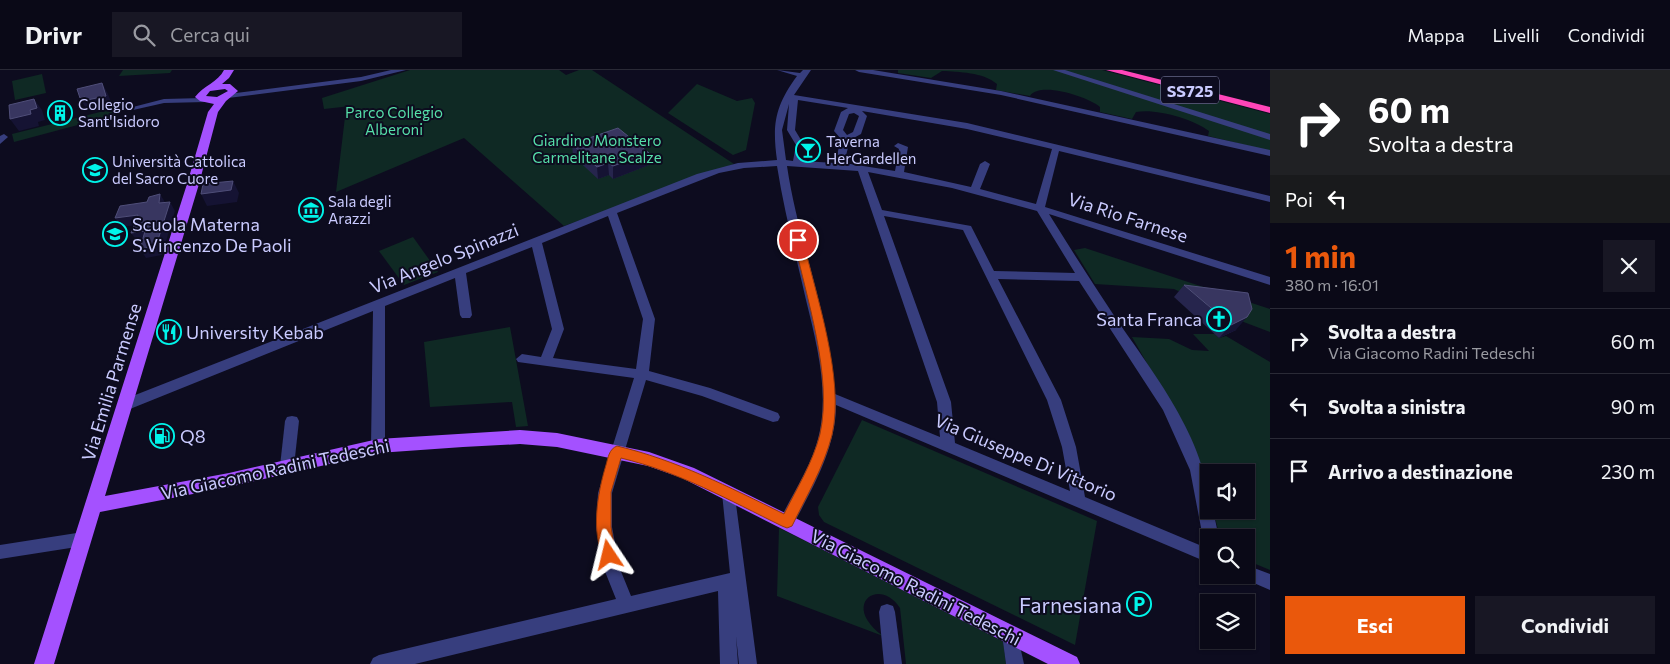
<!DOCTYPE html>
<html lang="it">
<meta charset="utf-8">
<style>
:root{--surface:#0a0917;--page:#181724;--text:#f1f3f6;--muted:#999aa1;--line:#2a2a36;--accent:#ea580c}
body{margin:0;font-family:Commissioner,sans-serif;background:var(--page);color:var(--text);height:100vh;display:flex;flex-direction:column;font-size:19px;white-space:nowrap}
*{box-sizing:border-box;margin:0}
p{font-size:16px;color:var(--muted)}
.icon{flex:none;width:28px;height:28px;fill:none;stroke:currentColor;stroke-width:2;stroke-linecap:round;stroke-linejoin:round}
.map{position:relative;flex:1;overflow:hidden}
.side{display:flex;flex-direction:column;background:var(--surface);width:400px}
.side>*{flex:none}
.guide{background:#202124;color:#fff;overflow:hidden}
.buttons{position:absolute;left:1200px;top:394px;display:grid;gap:10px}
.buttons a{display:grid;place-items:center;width:55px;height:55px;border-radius:0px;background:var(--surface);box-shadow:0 1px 4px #0004,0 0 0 1px var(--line);font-size:25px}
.pin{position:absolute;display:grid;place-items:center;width:42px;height:42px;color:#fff;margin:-21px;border:2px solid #fff;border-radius:50%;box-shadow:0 1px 5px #0007}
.me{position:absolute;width:55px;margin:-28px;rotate:350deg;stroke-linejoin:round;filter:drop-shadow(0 0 4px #0008)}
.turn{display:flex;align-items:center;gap:18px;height:105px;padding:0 15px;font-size:22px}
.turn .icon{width:65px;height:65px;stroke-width:2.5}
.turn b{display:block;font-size:35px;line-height:42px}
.then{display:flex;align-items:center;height:48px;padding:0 15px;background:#0003;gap:10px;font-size:19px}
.round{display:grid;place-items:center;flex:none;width:52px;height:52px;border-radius:0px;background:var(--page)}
.head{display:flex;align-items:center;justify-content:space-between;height:85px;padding:0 15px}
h1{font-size:30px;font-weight:700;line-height:38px;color:var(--accent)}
.button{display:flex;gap:10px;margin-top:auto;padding:10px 15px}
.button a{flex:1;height:58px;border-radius:0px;background:var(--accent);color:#fff;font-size:20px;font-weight:700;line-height:58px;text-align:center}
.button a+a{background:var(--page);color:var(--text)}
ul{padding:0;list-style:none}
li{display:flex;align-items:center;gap:15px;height:65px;padding:0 15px;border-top:1px solid var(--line)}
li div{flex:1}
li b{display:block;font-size:19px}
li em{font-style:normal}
header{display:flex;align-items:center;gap:30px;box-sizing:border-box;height:70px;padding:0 25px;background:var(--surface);border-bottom:1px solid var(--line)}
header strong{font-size:24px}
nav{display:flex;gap:28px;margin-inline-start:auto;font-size:18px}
.search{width:350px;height:45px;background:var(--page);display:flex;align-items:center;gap:12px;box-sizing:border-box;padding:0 18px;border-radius:0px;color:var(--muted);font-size:19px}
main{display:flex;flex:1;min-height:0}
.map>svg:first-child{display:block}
</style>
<header>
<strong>Drivr</strong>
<div class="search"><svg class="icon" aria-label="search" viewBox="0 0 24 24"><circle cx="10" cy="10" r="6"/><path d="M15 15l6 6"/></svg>Cerca qui</div>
<nav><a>Mappa</a><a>Livelli</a><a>Condividi</a></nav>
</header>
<main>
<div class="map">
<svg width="1270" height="594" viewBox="0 0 1270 594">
<rect width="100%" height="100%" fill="#0d0c1f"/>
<g fill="#0f2924">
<path d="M123,0H172L170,3L119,6Z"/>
<path d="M410,0H559L566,5L579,0H592L734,94L564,156L464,68L336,122L345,47L351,36L324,39L322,28Z"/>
<path d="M898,0H1102L1270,44V81L1208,66L1209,61C1194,49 1155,38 1136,42L1132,49L1100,42V37C1088,27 1040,11 1030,26L996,20L997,14C983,2 959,2 942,1L931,8L898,3Z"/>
<path d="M42,4L46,23L15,30L12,11Z"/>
<path d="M697,14L737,31L752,28L755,33L746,80L733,85L668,43Z"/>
<path d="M116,38L119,44L14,72L12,64Z"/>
<path d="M413,167L438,202L404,215L379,181Z"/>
<path d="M1085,178L1270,239V262L1241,251L1174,219L1095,214L1074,180Z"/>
<path d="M510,257L528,356L516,357L512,332L430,337L424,272Z"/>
<path d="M1193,264H1215L1219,268L1226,266L1270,292V500L1246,490V468L1220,467L1213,440H1246V402H1209V426C1193,369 1161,318 1132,267L1169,269L1192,280L1209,281Z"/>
<path d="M862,350L1097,451L1075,575L824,452L819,445L818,437Z"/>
<path d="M779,458L1003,569L1006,594H906L900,538C879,506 840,535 883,566L777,526Z"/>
</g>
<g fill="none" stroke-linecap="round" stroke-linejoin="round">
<g fill="#373e7e" fill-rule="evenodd">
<path d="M391,0H406L361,11L228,28L224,26L228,24L361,7Z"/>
<path d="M777,0L800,3L803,0H811L794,25L967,53L1270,126V132L1059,81L1045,137L1270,207V215L1049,144C1070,178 1091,211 1113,244C1150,299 1209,371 1209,440H1213L1219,468H1209V474L1206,473L1203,468L1190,400L1163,340L1079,211L998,209L1061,330L1076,377L1085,427L1209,479V493L836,335C836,379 812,419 792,457L787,459L782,457L779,452C792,424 810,399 818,369C830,324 817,275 806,230C796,186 784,141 777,96L744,98L719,103L617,143L655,249L649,301L710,318L778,343L780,347L778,351L773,352L702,326L646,310L612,423V457L620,499L631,526L730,503L722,423L724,419L729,417L734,419L757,594H739L736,566L738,594H720L718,521L415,594H370L373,588L379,585L616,529L604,499L596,457L598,423L634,308L518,292L516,289L522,284L541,287L552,259L532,177L466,203L472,245L470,248H462L460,245L455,208L385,236V376L383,380L378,382L373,380L371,376L373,241L130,339H120L118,335L120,331L697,104L738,93L777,90C772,54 775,36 797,6ZM798,30L848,38L841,42L834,61L841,69L835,93L802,91L804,75L795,60ZM789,34L787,60L796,75L793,91L786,90L782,60ZM862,41L967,59L1052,79L1036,134L980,119L990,94L985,91L980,94L971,117L904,102L908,77L898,73L894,76L899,79L895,101L844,93L850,70L861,64L867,46ZM854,43L859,46L853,62L847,65L843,60L849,44ZM787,96L858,101L937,332L940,367L835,324C830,246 798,172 787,96ZM868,102L952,118L1037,141L1075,203L994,201L971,156L882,140ZM608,146L643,249L636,299L553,288L564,259L542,173ZM884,146L963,160L1047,330L1062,377L1070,421L955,373L951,332Z"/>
<path d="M855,0H873L1001,21L1270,80V86L1001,25L859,2Z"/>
<path d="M1053,0H1065L1270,64V70Z"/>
<path d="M203,28L207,30L206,32L164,33L133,40L129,38L164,29Z"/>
<path d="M4,64L8,67L0,74V66Z"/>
<path d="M292,346L297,347L299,351L294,396L292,400L287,402L282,400L280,396L285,351L287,347Z"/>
<path d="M83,462L88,464L91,469L88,474L83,476L0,489V475Z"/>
<path d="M1246,495L1270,504V520L1240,507L1239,505H1246Z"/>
<path d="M887,534L893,536L895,542L902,594H884L879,542L881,536Z"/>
<path d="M1010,556L1016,558L1024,594H1006L1002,564L1004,558Z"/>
</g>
<path fill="#a451ff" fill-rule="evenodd" d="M224,0H234L229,8L222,14H230L238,21L226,31L218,42L199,114L105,426L229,403L378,369L520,360L557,363L649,382L694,398L1077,587L1080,594H1048L682,408L648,396L557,377L520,374L463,377L378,383L229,417L100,442L54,594H34L187,114L208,42L214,34L200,31L195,27C203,16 218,12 224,0ZM225,19L228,21L217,27L206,26L210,21Z"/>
<path fill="#ff45b9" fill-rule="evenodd" d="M1106,0H1122L1270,37V43Z"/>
</g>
<g fill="#26254d">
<path d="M572,74L649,83V95L613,109L609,105L598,109L573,86Z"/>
<path d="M1184,215L1236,260L1219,268L1174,227Z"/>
</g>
<g fill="#151333">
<path d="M102,13L108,24L113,37L94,42L92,38L87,40L80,28L85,27Z"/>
<path d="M34,29L42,40L45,50L38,52L39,56L19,61L10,49L30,40Z"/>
<path d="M649,83V95L613,109V96Z"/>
<path d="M608,93L609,105L598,109L597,97Z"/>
<path d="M233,111L239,123L237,132L207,136L201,124Z"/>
<path d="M160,124L166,134L159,133Z"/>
<path d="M170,132L175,141L162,185L146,188L140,179Z"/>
<path d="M138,145L144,154L121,157L115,148Z"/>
<path d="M145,161L151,170L138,172L131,163Z"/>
<path d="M1247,247L1236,260L1219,268L1231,255Z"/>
</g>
<g fill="#383660" stroke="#4f4e79">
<path d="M102,13L106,26L87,30L85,27L80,28L77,19Z"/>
<path d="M34,29L37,38L30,40L31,44L10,49L9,35Z"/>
<path d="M618,58L649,83L613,96L608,93L597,97L572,74Z"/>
<path d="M233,111L231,120L201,124L203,114Z"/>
<path d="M160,124L159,133L170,132L156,176L140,179L145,161L131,163L138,145L115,148L120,136L147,132L149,127Z"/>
<path d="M1184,215L1248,223L1252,239L1247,247L1231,255Z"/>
</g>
<path fill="#ea580c" stroke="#983908" d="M798,167L803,170C816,226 845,309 832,365C824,397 806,427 792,456L787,458L782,456C729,430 679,402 621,388L611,422V457L616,485L614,490L609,492L604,490C591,461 597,425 606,395C608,388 609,379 617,376C676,390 729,417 784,444C797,418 813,392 820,364C833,306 806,227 794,170Z"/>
<defs>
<symbol id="building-ring" viewBox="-11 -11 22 22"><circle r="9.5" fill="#0d0c1f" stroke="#00f5ea" stroke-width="1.5"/><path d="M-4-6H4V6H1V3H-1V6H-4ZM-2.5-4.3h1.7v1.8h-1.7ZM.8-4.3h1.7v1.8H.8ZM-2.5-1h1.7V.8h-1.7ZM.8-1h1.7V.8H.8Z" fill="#00f5ea"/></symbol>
<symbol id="bar-ring" viewBox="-11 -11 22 22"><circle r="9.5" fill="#0d0c1f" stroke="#00f5ea" stroke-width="1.5"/><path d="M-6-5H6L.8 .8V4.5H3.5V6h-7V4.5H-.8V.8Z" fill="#00f5ea"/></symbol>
<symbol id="university-ring" viewBox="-11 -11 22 22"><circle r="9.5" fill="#0d0c1f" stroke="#00f5ea" stroke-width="1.5"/><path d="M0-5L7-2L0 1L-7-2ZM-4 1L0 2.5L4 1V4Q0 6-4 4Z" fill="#00f5ea"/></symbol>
<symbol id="museum-ring" viewBox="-11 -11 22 22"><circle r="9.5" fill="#0d0c1f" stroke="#00f5ea" stroke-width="1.5"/><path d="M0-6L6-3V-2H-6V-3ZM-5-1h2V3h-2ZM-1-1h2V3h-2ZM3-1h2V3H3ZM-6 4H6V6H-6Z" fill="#00f5ea"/></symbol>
<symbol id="school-ring" viewBox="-11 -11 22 22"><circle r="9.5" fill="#0d0c1f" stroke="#00f5ea" stroke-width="1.5"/><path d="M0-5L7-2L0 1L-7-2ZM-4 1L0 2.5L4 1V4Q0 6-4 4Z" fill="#00f5ea"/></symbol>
<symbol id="church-ring" viewBox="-11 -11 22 22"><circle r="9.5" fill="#0d0c1f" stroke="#00f5ea" stroke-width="1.5"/><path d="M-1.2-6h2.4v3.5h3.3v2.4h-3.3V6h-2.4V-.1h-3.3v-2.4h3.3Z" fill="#00f5ea"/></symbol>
<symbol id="restaurant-ring" viewBox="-11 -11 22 22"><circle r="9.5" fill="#0d0c1f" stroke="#00f5ea" stroke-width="1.5"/><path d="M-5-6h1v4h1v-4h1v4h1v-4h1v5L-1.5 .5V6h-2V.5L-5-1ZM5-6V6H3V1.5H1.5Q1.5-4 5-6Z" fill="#00f5ea"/></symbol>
<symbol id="fuel-ring" viewBox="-11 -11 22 22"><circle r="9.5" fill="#0d0c1f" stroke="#00f5ea" stroke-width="1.5"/><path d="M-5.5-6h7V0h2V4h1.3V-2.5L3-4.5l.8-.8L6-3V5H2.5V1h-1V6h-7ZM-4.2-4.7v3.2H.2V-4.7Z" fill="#00f5ea"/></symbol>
<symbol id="parking-ring" viewBox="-11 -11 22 22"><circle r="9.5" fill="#0d0c1f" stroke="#00f5ea" stroke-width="1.5"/><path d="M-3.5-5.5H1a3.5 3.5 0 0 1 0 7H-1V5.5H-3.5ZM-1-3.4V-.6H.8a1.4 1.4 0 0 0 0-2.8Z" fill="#00f5ea"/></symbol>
</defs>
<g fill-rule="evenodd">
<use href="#building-ring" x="46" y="29" width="28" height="28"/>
<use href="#bar-ring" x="794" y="66" width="28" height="28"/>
<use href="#university-ring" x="81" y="86" width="28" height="28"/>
<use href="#museum-ring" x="297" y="126" width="28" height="28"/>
<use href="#school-ring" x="101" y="150" width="28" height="28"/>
<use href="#church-ring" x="1205" y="235" width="28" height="28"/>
<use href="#restaurant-ring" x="155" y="248" width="28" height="28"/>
<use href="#fuel-ring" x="148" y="352" width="28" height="28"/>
<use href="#parking-ring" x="1125" y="520" width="28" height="28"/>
</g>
<g text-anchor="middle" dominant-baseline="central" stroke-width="4" stroke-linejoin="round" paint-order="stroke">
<g font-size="15" fill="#cacbff" stroke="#0d0c1f" text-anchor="start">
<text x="78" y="34">Collegio<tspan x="78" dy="17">Sant'Isidoro</tspan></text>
<text x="826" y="71">Taverna<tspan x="826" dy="17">HerGardellen</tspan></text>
<text x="112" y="91">Università Cattolica<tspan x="112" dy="17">del Sacro Cuore</tspan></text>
<text x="328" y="131">Sala degli<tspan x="328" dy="17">Arazzi</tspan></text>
</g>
<g font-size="15" fill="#56dfa9" stroke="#0d0c1f">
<text x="394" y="42">Parco Collegio<tspan x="394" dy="17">Alberoni</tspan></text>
<text x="597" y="70">Giardino Monstero<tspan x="597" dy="17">Carmelitane Scalze</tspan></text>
</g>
<rect fill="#0d0c1f" stroke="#9192bc" stroke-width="1" x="1161" y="6.5" width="58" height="27" rx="4"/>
<g font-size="16" font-weight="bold" fill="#cacbff">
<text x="1190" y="20">SS725</text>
</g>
<g font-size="18" fill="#cacbff" stroke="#0d0c1f">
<text transform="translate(1128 147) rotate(18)">Via Rio Farnese</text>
<text transform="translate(444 188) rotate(-22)">Via Angelo Spinazzi</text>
<text transform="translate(111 312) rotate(-73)">Via Emilia Parmense</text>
<text transform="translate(1026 387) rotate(23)">Via Giuseppe Di Vittorio</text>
<text transform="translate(275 399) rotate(-12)">Via Giacomo Radini Tedeschi</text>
<text transform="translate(916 517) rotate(27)">Via Giacomo Radini Tedeschi</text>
</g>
<g font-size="18" fill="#cacbff" stroke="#0d0c1f" text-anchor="start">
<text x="132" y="154">Scuola Materna<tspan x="132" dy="21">S.Vincenzo De Paoli</tspan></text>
<text x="1202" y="249" text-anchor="end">Santa Franca</text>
<text x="186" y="262">University Kebab</text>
<text x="180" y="366">Q8</text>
</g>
<g font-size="21" fill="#cacbff" stroke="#0d0c1f" text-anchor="end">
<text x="1122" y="534">Farnesiana</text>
</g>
</g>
</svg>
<div class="buttons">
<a><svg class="icon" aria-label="sound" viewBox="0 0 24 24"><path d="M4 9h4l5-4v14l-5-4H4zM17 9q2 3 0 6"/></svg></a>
<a><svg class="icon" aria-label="search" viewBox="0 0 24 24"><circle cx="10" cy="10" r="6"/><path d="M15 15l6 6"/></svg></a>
<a><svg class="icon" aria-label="layers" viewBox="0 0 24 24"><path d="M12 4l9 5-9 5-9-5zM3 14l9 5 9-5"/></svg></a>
</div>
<div class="pin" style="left:798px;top:170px;background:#d93025"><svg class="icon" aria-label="arrive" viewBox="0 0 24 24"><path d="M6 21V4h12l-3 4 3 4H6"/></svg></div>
<svg class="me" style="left:609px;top:485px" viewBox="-20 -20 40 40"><path d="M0-17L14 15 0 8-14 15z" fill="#ea580c" stroke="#fff" stroke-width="4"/></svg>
</div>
<section class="side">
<div class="guide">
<div class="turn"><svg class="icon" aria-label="right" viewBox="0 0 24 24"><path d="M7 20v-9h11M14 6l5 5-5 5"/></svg><div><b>60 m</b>Svolta a destra</div></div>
<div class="then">Poi<svg class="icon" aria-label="left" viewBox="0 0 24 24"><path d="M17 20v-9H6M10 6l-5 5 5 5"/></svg></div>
</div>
<div class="head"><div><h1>1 min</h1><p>380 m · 16:01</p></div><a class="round"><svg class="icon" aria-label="close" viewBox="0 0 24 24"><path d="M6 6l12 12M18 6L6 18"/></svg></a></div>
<ul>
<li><svg class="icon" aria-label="right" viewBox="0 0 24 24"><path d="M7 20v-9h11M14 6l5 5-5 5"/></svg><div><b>Svolta a destra</b><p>Via Giacomo Radini Tedeschi</p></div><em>60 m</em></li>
<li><svg class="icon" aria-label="left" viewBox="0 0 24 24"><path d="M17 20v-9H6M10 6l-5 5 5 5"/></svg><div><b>Svolta a sinistra</b></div><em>90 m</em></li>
<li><svg class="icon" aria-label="arrive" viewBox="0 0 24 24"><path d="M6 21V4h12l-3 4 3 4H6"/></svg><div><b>Arrivo a destinazione</b></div><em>230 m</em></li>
</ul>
<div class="button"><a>Esci</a><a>Condividi</a></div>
</section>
</main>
